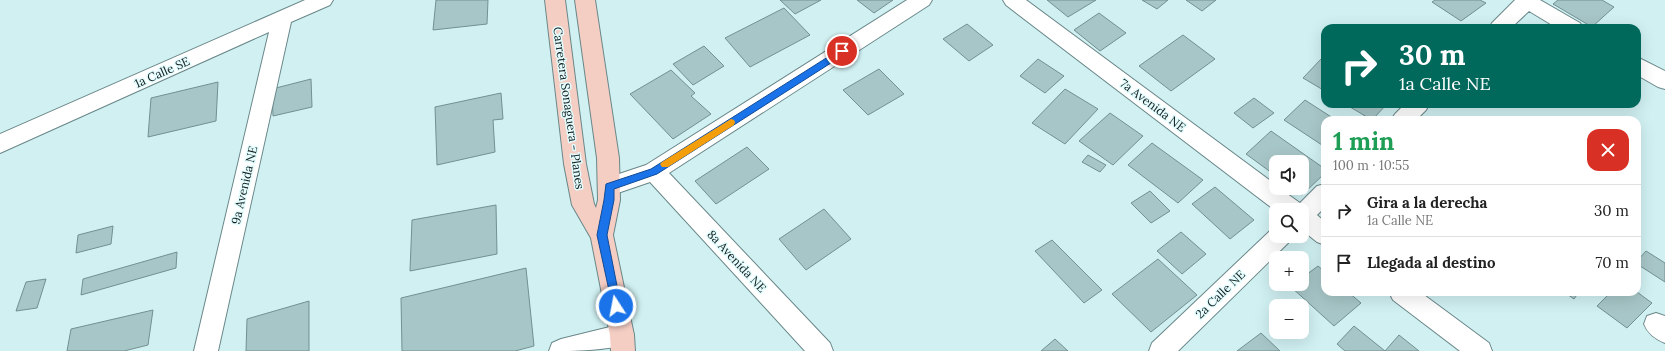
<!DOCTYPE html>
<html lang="es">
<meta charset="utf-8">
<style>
:root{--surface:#fff;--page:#f2f2f2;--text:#222;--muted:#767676;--line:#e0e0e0}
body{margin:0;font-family:Lora,serif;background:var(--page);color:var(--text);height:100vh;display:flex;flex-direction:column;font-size:15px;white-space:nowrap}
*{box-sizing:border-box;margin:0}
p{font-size:13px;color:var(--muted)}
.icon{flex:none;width:22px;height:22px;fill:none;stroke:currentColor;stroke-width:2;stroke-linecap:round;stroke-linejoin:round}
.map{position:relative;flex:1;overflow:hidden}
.side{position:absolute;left:1321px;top:116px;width:320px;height:180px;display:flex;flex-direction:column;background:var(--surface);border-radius:12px;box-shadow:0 4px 16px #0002}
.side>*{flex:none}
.top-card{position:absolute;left:1321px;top:24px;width:320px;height:84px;border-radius:12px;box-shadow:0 4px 16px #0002;background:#00695c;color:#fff;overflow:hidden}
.fabs{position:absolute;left:1269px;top:155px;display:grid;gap:8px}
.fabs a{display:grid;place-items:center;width:40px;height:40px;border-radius:8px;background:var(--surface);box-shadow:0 4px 16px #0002;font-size:20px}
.pin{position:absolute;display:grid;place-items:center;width:34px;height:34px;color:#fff;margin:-17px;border:2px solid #fff;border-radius:50%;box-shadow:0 1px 4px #0007}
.me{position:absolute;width:44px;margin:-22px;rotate:349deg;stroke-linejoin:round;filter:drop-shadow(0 0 3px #0008)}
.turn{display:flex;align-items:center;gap:14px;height:84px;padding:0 12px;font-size:18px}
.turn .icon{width:52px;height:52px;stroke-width:2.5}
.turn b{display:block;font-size:28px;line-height:34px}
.round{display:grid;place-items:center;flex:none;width:42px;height:42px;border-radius:12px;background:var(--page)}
.overview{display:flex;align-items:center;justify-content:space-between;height:68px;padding:0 12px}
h1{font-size:24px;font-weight:700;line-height:30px;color:#1e9e55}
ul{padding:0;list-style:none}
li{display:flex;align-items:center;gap:12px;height:52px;padding:0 12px;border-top:1px solid var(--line)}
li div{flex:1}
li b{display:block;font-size:15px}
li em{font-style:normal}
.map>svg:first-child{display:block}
</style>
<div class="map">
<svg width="1665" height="351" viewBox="0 0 1665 351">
<rect width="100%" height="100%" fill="#d0f0f2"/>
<g fill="#a7c6c7" stroke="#739092">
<path d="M436,0H488L487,24L433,30Z"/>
<path d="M780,0H821L795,14Z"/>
<path d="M857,0H893L874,13Z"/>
<path d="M1047,0H1096L1068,17Z"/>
<path d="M1142,0H1168L1157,9Z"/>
<path d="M1186,0H1216L1202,11Z"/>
<path d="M1435,0H1480L1486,3L1461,21L1432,2Z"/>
<path d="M1558,0H1602L1614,7L1592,27L1553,4Z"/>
<path d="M784,8L810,35L750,67L725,38Z"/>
<path d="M1099,13L1126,33L1100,51L1074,30Z"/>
<path d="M967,24L993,45L969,61L943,39Z"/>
<path d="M1183,35L1215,59L1171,91L1139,66Z"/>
<path d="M704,46L724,66L693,85L673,64Z"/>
<path d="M1322,58L1325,60V91L1303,78Z"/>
<path d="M1038,59L1064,76L1045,93L1020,76Z"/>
<path d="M879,69L904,94L868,115L843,90Z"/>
<path d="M671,70L695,93L691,96L711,114L673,139L630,94Z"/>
<path d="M311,79L312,107L273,116L272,89Z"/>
<path d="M218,82L216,121L148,137L151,98Z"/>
<path d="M1065,89L1098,109L1065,144L1032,123Z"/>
<path d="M501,93L503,119L493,120L495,152L437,165L435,107Z"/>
<path d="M1254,98L1274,113L1253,128L1234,113Z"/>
<path d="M1305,100L1336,120H1325V147L1284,120Z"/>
<path d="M1345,104H1387L1372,120Z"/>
<path d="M1110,113L1143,136L1113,165L1079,141Z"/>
<path d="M1271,131L1325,169V173L1302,195L1292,188H1302V162H1276V176L1246,154Z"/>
<path d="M1152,143L1203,180L1178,203L1128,165Z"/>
<path d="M747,147L769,169L716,204L695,181Z"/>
<path d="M1088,155L1106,165L1100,172L1082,162Z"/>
<path d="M1215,187L1254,220L1230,239L1192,204Z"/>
<path d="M1150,191L1170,211L1151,223L1131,203Z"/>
<path d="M496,205L497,254L410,271L412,220Z"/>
<path d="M824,209L851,239L806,270L779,239Z"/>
<path d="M113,226L111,244L76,253L78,235Z"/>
<path d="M1181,232L1206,254L1182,274L1157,251Z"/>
<path d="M1052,240L1102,290L1084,303L1035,251Z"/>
<path d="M1646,251L1665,263V282L1637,264V261Z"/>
<path d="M177,252L176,268L81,295L83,279Z"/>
<path d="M1158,259L1197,295L1151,332L1112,294Z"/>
<path d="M1318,266L1325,272V292H1348L1361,303L1334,326L1291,287L1295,284H1302V278Z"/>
<path d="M526,268L534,346L515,351H402L401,298Z"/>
<path d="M46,279L37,308L16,311L26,282Z"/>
<path d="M1564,292H1579L1574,299Z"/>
<path d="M1611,292H1637L1652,303L1627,328L1597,306Z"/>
<path d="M309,301V351H246L247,319Z"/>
<path d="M153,310L148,345L124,351H67L71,329Z"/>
<path d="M1354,326L1385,351L1399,335L1419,351H1345L1337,344Z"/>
<path d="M1261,333L1280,351H1237Z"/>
<path d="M1055,339L1068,351H1041Z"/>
</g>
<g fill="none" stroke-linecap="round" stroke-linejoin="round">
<defs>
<g id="minor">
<path d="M305,0H333L330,5L291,22L218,351H194L269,32L0,153V134Z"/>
<path d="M907,0H932L929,5L669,173L830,343L833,351H805L650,182L609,196L601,194L598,187L601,180L646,165Z"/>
<path d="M1003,0H1026L1276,185V188H1279L1300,203L1317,186L1325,184V207L1317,215L1325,222V245L1317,242L1302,230V210L1276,211L1006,5Z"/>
<path d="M1515,0H1540L1580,23L1583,28H1557L1529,11L1511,28H1489L1492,23Z"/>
<path d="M1637,57L1665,71V89L1658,87L1637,75Z"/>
<path d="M1405,104H1429L1426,110L1416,120H1391L1395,114Z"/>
<path d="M1276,227V236H1291L1288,243L1178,351H1149L1152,343L1272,229Z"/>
<path d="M1389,292H1420L1489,343L1492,351H1460L1393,300Z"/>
<path d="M1656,313L1665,316V343C1655,339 1648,334 1644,324L1647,316Z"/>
<path d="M622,324L631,327L634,335L631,343C603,351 577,351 549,351L552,343L561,339Z"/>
</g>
<path id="secondary" d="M545,0H565L586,164L594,204L596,208L598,200L597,158L575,0H595L619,158L620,200L613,235L634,335L635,351H611L610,335L591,238L572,205L564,164Z"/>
</defs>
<use href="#minor" stroke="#6a8789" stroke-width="2"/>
<use href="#secondary" stroke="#6a8789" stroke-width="2"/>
<use href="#minor" fill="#fff" fill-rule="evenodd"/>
<use href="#secondary" fill="#f4cdc3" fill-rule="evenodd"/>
</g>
<path fill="#1a73e8" stroke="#114b97" d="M842,48L845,49L846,51L845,54L657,174L614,189V200L607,235L621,306L620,309L616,311L613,309L597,235L604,200L606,184L651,169Z"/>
<path fill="#f59e0b" d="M731,119L734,120L735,122L734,125L668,167H662L660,164L662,162Z"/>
<g text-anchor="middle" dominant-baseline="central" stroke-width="3" stroke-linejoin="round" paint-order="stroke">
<g font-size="12" fill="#121d1e" stroke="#e3fcfd">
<text transform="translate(162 72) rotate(-24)">1a Calle SE</text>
<text transform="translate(1153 105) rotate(37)">7a Avenida NE</text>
<text transform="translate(569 108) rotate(82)">Carretera Sonaguera - Planes</text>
<text transform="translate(244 185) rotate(-77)">9a Avenida NE</text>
<text transform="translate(737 261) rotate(47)">8a Avenida NE</text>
<text transform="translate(1220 294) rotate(-44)">2a Calle NE</text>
</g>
</g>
</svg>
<div class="fabs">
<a><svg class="icon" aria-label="sound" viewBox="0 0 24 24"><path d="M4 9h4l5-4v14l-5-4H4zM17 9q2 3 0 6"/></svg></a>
<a><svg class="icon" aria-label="search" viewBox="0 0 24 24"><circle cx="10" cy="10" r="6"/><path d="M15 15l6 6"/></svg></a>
<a>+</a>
<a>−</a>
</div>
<div class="pin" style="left:842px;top:51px;background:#d93025"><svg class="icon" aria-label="arrive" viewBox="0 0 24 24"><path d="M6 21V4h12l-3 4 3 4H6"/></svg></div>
<svg class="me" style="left:616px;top:306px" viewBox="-20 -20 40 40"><circle r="17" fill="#1a73e8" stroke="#fff" stroke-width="3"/><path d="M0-11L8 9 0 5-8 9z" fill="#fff"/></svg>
<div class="top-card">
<div class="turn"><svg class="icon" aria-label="right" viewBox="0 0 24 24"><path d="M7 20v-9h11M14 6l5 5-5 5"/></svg><div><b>30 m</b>1a Calle NE</div></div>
</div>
<section class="side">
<div class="overview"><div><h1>1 min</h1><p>100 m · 10:55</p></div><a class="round" style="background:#d93025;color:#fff"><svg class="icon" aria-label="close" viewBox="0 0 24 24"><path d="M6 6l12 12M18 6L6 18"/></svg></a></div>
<ul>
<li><svg class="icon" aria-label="right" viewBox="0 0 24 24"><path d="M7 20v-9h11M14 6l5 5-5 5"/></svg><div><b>Gira a la derecha</b><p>1a Calle NE</p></div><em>30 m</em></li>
<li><svg class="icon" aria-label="arrive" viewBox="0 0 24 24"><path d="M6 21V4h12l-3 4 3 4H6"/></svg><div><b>Llegada al destino</b></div><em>70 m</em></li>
</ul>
</section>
</div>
